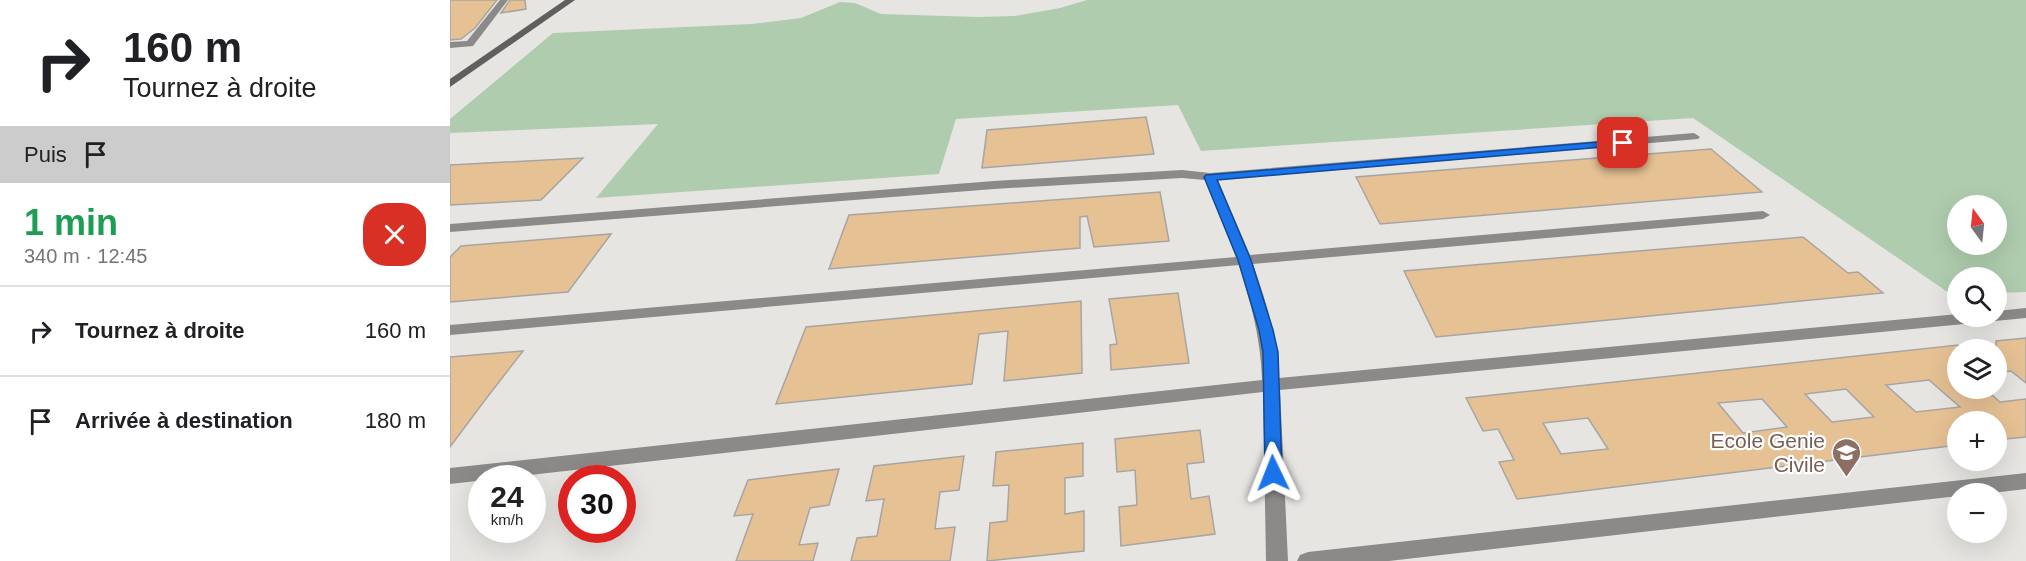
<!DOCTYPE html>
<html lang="fr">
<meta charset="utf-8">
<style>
:root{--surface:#fff;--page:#f2f2f2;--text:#202124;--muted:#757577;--line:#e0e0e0}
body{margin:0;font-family:Arial,sans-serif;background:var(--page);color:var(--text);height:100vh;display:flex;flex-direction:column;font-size:22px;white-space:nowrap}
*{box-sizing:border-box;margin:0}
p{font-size:20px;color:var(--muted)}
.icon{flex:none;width:33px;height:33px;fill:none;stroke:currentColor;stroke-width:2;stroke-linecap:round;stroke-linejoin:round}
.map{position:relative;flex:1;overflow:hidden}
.sheet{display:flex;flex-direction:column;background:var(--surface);width:450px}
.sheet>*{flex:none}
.guide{background:#fff;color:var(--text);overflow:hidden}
.needle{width:39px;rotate:345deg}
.buttons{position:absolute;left:1497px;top:195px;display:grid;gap:12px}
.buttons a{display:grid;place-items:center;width:60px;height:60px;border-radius:50%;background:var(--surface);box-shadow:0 6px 24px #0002;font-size:30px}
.speed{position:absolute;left:18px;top:465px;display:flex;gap:12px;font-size:30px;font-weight:700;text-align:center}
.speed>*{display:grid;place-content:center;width:78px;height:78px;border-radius:50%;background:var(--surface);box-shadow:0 6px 24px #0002;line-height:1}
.speed small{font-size:15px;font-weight:400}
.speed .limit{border:9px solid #d22;background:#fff;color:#111}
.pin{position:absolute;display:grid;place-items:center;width:51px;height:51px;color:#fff;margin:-26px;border-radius:12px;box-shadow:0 3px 9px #0006}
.me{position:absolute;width:66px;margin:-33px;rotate:358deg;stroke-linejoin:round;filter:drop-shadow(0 0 4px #0008)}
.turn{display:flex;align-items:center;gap:21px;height:126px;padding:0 24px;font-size:27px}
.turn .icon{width:78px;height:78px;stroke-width:2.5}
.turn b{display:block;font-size:42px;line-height:51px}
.then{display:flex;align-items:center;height:57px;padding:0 24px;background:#0003;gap:12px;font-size:22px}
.round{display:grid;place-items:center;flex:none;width:63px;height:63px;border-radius:24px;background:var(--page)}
.overview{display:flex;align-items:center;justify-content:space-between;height:102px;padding:0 24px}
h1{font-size:36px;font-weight:700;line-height:45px;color:#1e9e55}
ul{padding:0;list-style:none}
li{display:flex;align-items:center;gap:18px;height:90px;padding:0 24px;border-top:2px solid var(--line)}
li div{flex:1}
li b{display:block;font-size:22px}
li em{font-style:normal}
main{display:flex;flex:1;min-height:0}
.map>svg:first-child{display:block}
</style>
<main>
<section class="sheet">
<div class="guide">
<div class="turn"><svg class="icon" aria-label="right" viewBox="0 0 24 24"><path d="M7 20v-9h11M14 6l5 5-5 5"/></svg><div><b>160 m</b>Tournez à droite</div></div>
<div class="then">Puis<svg class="icon" aria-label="arrive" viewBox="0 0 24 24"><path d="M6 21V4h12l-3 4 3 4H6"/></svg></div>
</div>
<div class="overview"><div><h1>1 min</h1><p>340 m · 12:45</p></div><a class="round" style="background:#d93025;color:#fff"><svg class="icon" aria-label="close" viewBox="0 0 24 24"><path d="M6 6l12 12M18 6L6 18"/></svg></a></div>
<ul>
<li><svg class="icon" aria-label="right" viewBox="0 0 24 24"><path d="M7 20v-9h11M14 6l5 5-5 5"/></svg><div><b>Tournez à droite</b></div><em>160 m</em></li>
<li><svg class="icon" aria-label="arrive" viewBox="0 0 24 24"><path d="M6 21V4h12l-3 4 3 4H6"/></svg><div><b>Arrivée à destination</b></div><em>180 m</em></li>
</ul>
</section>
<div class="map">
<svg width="1576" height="561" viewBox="0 0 1576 561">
<rect width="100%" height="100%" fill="#e7e5e2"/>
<path fill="#afcdae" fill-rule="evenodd" d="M637,0H1576V292L1547,293L1546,278H1508L1507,295H1502L1243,118L751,151L728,105L506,119L489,174L146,198L208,124L0,133V119L103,33L301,24L351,18L390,2L405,3L431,14L528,17L564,16L610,8ZM1508,206H1546V244H1508Z"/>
<g fill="#e6c194" stroke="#a7a5a3" stroke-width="1.5" fill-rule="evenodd">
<path d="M0,0H47L25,28L11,39L0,40Z"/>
<path d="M60,0H75L76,9L51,13Z"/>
<path d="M696,117L704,154L532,168L537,130Z"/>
<path d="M1261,149L1312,192L930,224L906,177Z"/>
<path d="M133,158L91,200L0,205V165Z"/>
<path d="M710,192L719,241L644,247L637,216L630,217V248L379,269L399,215Z"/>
<path d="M161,234L118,292L0,302V257L11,246Z"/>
<path d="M1353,237L1398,273L1408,272L1433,293L986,337L954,271Z"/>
<path d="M728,293L739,363L661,370L660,345L667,344L659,299Z"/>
<path d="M631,301L632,373L554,381L558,331L529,334L522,384L326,404L356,327Z"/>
<path d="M1576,338V383L1561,371L1546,373V341Z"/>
<path d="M1508,345V388H1534L1550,402L1576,399V437L1546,440V422H1508V445L1067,499L1049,462L1064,460L1048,429L1033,431L1016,398ZM1479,380L1510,407L1466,412L1436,385ZM1396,389L1424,417L1382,422L1355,394ZM1312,399L1337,427L1293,433L1268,403ZM1138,418L1158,449L1111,454L1093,423Z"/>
<path d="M73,351L32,404L0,447V357Z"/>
<path d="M750,430L754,462L737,464L741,499L759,496L765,534L671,546L669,507L687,505L685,470L667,472L665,439Z"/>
<path d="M633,443V476L615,478V514L634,511V551L537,561L540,523L557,521L559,485L543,486L546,452Z"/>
<path d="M514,456L509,490L490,492L485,529L505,527L500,561H401L407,538L427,536L434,499L416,501L424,466Z"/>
<path d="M389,469L379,505L360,508L349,545L368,543L363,561H286L303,514L284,516L298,480Z"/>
</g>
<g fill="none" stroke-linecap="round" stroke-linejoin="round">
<g fill="#8b8a89" fill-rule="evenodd">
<path d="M50,0H58L23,46L0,48V42L17,41Z"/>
<path d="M1244,133L1250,137L1248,139L768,180L800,255L1313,211L1320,215L1313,219L803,264C816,302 828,338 829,378L1508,314V316H1546V311L1576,308V318L830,390L838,561H816L813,392L0,484V468L812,380C811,340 801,303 789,265L0,335V325L786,257L755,180L732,178L544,189L0,232V224L544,181L732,170L760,173Z"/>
<path d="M1576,473V489L1534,494H1508V496L939,561H847L850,555L858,552Z"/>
</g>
<path fill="#615e5e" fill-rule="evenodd" d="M115,0H125L0,87V79Z"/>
</g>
<path fill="#1a73e8" stroke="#114b97" stroke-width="1.5" d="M1173,140L1176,141V145L767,180L801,260L823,330L828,352L832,473L830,478L823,480L817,478L815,473L813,352L809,330L788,260L754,177L756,175Z"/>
<defs>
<symbol id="school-pin" viewBox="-11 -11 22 30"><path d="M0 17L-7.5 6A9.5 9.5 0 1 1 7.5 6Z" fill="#8d6e63" stroke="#fff"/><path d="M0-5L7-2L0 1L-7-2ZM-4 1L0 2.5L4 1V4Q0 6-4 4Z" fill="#fff"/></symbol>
</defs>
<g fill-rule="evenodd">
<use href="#school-pin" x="1380" y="436" width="33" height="45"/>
</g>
<g text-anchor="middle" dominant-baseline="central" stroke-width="4.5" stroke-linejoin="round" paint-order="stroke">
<g font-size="21" fill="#785e54" stroke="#fff" text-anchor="end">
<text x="1375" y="440">Ecole Genie<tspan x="1375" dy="24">Civile</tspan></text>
</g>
</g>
</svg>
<div class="buttons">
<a><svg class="needle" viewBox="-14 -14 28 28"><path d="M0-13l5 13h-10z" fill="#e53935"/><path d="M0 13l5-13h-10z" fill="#757577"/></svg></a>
<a><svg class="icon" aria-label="search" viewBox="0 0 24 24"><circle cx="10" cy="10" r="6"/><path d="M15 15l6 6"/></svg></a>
<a><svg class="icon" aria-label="layers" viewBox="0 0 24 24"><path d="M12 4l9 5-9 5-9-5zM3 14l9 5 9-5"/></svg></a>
<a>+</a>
<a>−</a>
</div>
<div class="speed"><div>24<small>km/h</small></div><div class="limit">30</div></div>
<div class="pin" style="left:1173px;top:143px;background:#d93025"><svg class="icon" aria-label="arrive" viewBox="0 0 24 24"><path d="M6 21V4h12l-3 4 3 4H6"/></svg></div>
<svg class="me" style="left:823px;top:473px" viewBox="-20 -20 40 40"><path d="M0-17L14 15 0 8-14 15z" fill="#1a73e8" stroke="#fff" stroke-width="4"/></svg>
</div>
</main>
